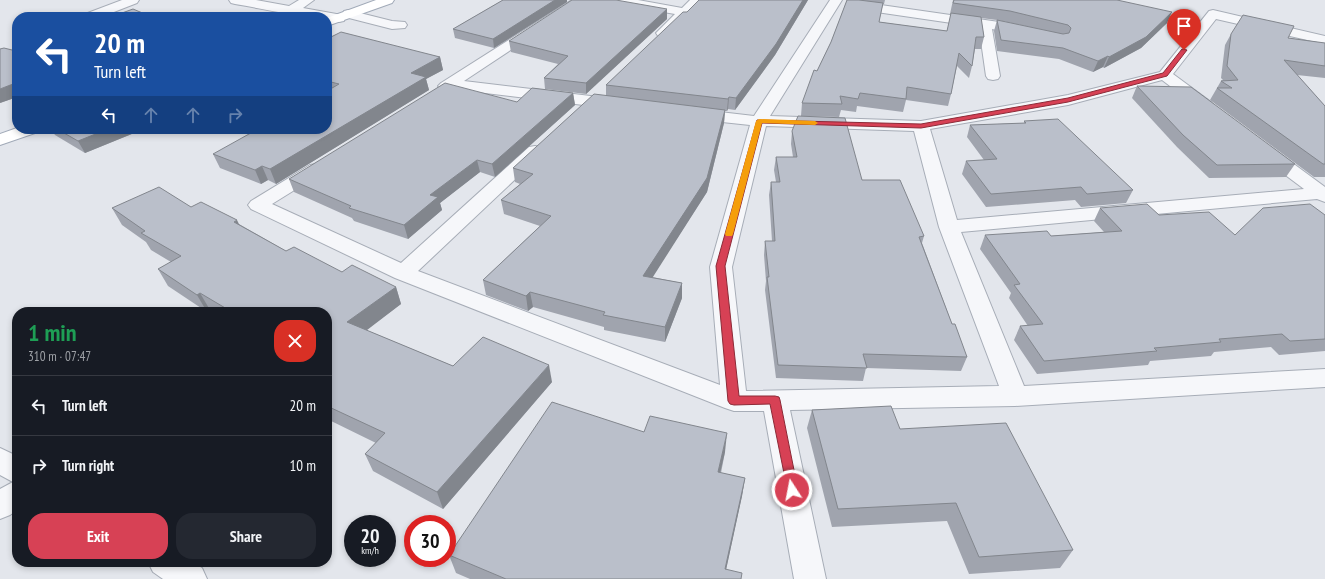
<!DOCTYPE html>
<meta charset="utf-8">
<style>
:root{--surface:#171b24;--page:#242831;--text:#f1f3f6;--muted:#9ea1a6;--line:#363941;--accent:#d74155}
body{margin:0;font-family:"PT Sans Narrow",sans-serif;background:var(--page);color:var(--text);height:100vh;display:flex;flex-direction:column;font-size:15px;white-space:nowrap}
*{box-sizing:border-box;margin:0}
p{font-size:13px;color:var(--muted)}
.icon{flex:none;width:22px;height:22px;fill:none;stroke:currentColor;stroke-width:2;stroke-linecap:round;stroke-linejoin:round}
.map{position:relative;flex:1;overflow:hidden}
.sheet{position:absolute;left:12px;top:307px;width:320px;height:260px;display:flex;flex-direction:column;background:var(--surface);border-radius:16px;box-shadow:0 2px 6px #0003}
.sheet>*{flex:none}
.top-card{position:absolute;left:12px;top:12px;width:320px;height:122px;border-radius:16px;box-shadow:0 2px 6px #0003;background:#1a4fa0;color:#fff;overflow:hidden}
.speed{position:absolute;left:344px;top:515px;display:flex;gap:8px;font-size:20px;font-weight:700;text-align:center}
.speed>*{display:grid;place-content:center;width:52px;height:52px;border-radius:50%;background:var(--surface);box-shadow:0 2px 6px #0003;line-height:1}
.speed small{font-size:10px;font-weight:400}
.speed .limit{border:6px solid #d22;background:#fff;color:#111}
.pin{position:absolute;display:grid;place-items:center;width:34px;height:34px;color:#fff;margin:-41px -17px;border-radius:50% 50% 50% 0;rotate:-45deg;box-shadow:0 0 4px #0007}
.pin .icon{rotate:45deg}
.me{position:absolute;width:44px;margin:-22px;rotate:349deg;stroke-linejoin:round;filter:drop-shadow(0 0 3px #0008)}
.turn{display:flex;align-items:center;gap:14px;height:84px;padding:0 16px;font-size:18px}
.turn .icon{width:52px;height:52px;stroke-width:2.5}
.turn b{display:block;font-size:28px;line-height:34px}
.lanes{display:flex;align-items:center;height:38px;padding:0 16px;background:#0003;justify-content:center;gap:20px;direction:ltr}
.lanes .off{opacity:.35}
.round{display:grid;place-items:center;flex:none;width:42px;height:42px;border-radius:16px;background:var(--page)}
.headline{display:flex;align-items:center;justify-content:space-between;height:68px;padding:0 16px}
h1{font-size:24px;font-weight:800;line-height:30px;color:#1e9e55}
.primary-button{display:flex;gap:8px;margin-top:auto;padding:8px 16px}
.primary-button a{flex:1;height:46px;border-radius:16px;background:var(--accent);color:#fff;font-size:16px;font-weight:800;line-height:46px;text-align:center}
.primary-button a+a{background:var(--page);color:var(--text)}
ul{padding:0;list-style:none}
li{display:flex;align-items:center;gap:12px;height:60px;padding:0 16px;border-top:1px solid var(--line)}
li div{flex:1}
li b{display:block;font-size:15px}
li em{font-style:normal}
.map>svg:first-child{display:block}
</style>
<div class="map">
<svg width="1325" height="579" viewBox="0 0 1325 579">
<rect width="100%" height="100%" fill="#e3e6ec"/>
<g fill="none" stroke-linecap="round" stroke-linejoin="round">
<defs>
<g id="minor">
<path d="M122,0H139L137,3L101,17H84L85,14Z"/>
<path d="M229,0H256L289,6L299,0H314L303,8L342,15L344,11L348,10L392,21L405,22L407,25L405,28L392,29L345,17L344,21L339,22L327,20V17C296,17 265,9 235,4L231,3Z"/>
<path d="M572,0H586L464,81L616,99L622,101L624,104L622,107L616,109L452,89L446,91L441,89L438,86L441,83Z"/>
<path d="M611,0H638L682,8L690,0H703L668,36H658L656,33L675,14L617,4L613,3Z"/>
<path d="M830,0H842L770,116L921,121L1068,95L1160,72L1209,11L1213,10L1325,36V44L1216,19L1173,74L1211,102L1213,105L1211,108L1205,110L1199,108L1162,80L1068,105L930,129L957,220L1304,189L1260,156L1257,152L1260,148L1266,147L1272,148L1325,187V202L1317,199L961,232L1024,386L1325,369V387L1015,406L790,410L826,579H794L764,411H734L725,408L395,278L251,209L248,205L251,201L310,165L316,164L322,165L325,169L322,173L272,204L401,263L529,147L535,146L541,147L544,151L541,155L418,271L720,385L710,267L750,125L694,119L688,117L686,114L688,111L694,109L754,116ZM766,126L914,131L939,227L999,386L746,391L732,267Z"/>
<path d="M853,1L1006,23L1030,29L1032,32L1030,35L1025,36L992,29L1000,76L998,79L993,80L988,79L986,76L979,27L849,8L847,5L849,2Z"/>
<path d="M0,448L17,456V510L10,515L0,519V489L13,482L0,475Z"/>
<path d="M148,562H192L202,568L207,579H163L153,572Z"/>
</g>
<g id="major">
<path d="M376,0H394L392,3L327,26V18Z"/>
<path d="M17,128V129H37L35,133L0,145V134Z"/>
</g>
</defs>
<use href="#minor" stroke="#a7adb7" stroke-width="2"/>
<use href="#major" stroke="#a1aab8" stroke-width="2"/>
<use href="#minor" fill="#f6f7fa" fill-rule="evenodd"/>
<use href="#major" fill="#fff" fill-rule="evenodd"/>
</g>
<g fill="#a0a4ae" fill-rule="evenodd">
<path d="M503,0H567V2L494,48L455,38L453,29Z"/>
<path d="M699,0H808L775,55L735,110L728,109L727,111H725L724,123L707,192L652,277L682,283V298L665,342L604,330V327L533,307L528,311L486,295L483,280L540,226L504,214L501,200L520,184L515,182L513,168L606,96V85L687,12Z"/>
<path d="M847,0H885L884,4H883L879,22L947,31L951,14H950L953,0H1117L1167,23L1141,48L1104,68L1103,67L1093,72L1059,59L997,51L994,31L997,20L981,18L984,37L981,49H975L972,66L969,78L957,66L951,94L948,106L906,100L903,112L857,106L856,112L841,110L839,117L801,116L802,103L817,71L831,42ZM998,20L1006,22L1034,28Z"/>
<path d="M667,9V19L586,94L545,89L544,78L558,64L511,52L509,41Z"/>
<path d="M1231,34L1288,38L1325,43V78L1297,75L1325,106V177H1314L1210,100L1221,81L1223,80L1221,78L1225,45Z"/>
<path d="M327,39L440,57L443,70L426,79L429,90L276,184L268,180L261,184L220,168L213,154L327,129Z"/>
<path d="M17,49V97L0,103L12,50Z"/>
<path d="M1137,86L1295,164L1286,177L1209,178L1177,147L1132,98Z"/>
<path d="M573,93L575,105L495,177L480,172L440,203L442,210L408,239L354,221L352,218L294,192L289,179L517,102Z"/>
<path d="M1024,121L1133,190L1126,203L1081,207L1075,200L986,207L962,174L966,161L984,160L967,137L970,125L1024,123Z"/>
<path d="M51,129H144L85,153L55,135Z"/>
<path d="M792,131L862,180L924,236L922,243L952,324L967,357L961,371L866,368L863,381L776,378L765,290L766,281L764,255L765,241H772L769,195L771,182H776L774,170L776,157H793L791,144Z"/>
<path d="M191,207L239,224L286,251L342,272L396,287L401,304L366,330L453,366L552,382L443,509L373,471L365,454L376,443L327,419V312H213L210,310L207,312L168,286L158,269L171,262L151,250L146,242L122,225L112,208Z"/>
<path d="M1100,208L1159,215L1235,235L1325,215V351L1279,355L1271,347L1214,352L1211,356L1150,361L1148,365L1037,374L1014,340L1020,326H1028L1009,298L1011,293L980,249L985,235L1051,236L1104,232L1094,221Z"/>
<path d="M812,410L900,429L1073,550L1060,568L969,574L947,521L832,527L807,428Z"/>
<path d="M644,432L725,452L721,473L745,478L742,496L726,570L741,579H470L456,573L449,555Z"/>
</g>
<g fill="#82868d">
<path d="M555,0H567V2L494,48L493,39Z"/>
<path d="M803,0H808L775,55L735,110L736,98Z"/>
<path d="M667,9V19L586,94V83Z"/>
<path d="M1172,12L1167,23L1141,48L1104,68L1109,57Z"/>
<path d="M1108,56L1103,67L1093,72L1098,61Z"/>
<path d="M440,57L443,70L426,79L429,90L276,184L270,169L411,73Z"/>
<path d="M13,84L17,90V97L0,103V89Z"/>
<path d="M573,93L575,105L495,177L492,164Z"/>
<path d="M729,97L728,109L727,111L728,99Z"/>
<path d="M725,110L724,123L707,192L644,291L643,276Z"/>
<path d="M108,129H144L85,153L78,141Z"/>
<path d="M477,160L480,172L440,203L442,210L408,239L404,225L430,195Z"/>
<path d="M262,166L268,180L261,184L255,170Z"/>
<path d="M237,220L245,237L234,222Z"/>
<path d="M682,283V298L665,342V327Z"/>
<path d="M396,287L401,304L354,340L347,322Z"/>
<path d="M530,292L533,307L528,311L526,296Z"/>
<path d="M200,293L210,310L207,312L197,295Z"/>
<path d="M549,365L552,382L443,509L437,492Z"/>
<path d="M727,433L725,452L716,490L718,472Z"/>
<path d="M745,478L742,496L724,579L725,569Z"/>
</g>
<g fill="#babfca" stroke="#82868d">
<path d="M503,0H555L493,39L453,29Z"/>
<path d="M572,0H616L667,9L586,83L544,78L568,56L509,41Z"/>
<path d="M699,0H803L776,44L736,98L729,97L728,99L606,85L683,12H687Z"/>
<path d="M847,0H859L883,3L879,22L947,31L951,13L981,17L984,37H976L972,66L959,53L951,94L907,87L906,99L860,93L858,99L840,96L842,104L802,103L814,70L817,71L831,42Z"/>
<path d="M954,0H1117L1172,12L1146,37L1109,57L1108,56L1098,61L1063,48L1001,40L997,20L1063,34L1069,33L1071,28L1068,25L1010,11L953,3Z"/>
<path d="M133,9L152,17H111Z"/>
<path d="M1243,15L1294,26L1288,38L1325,43V66L1284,60L1325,106V164H1323L1217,88H1232L1221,81L1238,80L1227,66L1231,34Z"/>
<path d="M341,32L440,57L411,73L426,77L270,169L262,166L255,170L213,154L258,129H327V91L339,84L327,81V39Z"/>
<path d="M4,48L12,50L17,49V86L13,84L0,89V49Z"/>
<path d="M445,83L517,102L532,88L573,93L492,164L477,160L430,195L438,197L404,225L349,208L351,206L289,179Z"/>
<path d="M1137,86L1191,87L1295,164L1217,165L1183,135Z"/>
<path d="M594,94L725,110L707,178L643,276L682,283L665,327L603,315L605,312L530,292L526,296L483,280L551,216L501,200L533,174L513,168Z"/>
<path d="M798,116L845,118L862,180H900L924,236L919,237L952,324H955L967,357L863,354L867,368L778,365L767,277H769L765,241H775L771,182H780L776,157H797L792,131Z"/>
<path d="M1058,119L1133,190L1087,194L1081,187L991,194L966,161L997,159L970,125L1026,123L1024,121Z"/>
<path d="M57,129H108L78,141Z"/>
<path d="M159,187L191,207L201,202L237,220L234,222L286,251L294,247L342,272L352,265L396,287L347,322L453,366L483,337L549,365L437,492L365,454L385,433L327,406V312H232L200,293L197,295L158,269L181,256L141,233L145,231L112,208Z"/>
<path d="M1147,204L1159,215L1209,212L1235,235L1263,208L1310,204L1325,215V339L1290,341L1282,334L1219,339L1221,342L1154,348L1157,351L1044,361L1020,326L1043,324L1014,285L1020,284L985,235L1047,231L1051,236L1122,231L1100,208Z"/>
<path d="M552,402L644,432L650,416L727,433L718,472L745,478L725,569L742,573L741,579H506L449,555Z"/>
<path d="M891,406L900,429L1006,423L1073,550L979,557L956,503L838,509L812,410Z"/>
</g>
<path fill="#d74155" stroke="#8c2a37" d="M1182,49L1187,50L1167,76L1068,102L921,128L762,123L725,266L739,396H775L779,397L780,400L798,490L797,493L792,495L788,493L770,404L734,405L730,404L728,401L716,266L757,120L921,124L1068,98L1163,73Z"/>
<path fill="#f59e0b" d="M759,119L815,121L818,123L815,125L762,123L733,234L732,236H726L725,234L756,121Z"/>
</svg>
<div class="speed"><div>20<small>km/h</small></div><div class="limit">30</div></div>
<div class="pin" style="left:1184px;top:50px;background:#d93025"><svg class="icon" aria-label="arrive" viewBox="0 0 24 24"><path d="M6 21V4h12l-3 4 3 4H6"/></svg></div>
<svg class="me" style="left:792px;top:490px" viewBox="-20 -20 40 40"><circle r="17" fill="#d74155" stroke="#fff" stroke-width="3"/><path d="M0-11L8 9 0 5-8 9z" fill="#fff"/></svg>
<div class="top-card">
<div class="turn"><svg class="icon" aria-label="left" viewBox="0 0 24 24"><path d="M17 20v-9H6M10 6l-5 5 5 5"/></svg><div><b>20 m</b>Turn left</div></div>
<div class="lanes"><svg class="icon" aria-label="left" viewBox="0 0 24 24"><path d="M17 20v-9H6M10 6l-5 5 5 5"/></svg><svg class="icon off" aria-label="ahead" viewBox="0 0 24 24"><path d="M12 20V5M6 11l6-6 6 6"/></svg><svg class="icon off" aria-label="ahead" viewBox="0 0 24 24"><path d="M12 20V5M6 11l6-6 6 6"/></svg><svg class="icon off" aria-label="right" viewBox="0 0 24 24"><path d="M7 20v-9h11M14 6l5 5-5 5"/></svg></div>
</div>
<section class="sheet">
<div class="headline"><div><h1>1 min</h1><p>310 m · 07:47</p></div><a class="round" style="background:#d93025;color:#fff"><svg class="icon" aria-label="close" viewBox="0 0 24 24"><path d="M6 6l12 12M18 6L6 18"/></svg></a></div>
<ul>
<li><svg class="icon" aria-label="left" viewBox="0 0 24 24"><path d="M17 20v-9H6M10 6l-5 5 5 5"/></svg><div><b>Turn left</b></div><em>20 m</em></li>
<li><svg class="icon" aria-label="right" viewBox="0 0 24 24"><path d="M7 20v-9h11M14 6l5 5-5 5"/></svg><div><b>Turn right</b></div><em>10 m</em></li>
</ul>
<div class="primary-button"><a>Exit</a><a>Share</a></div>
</section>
</div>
